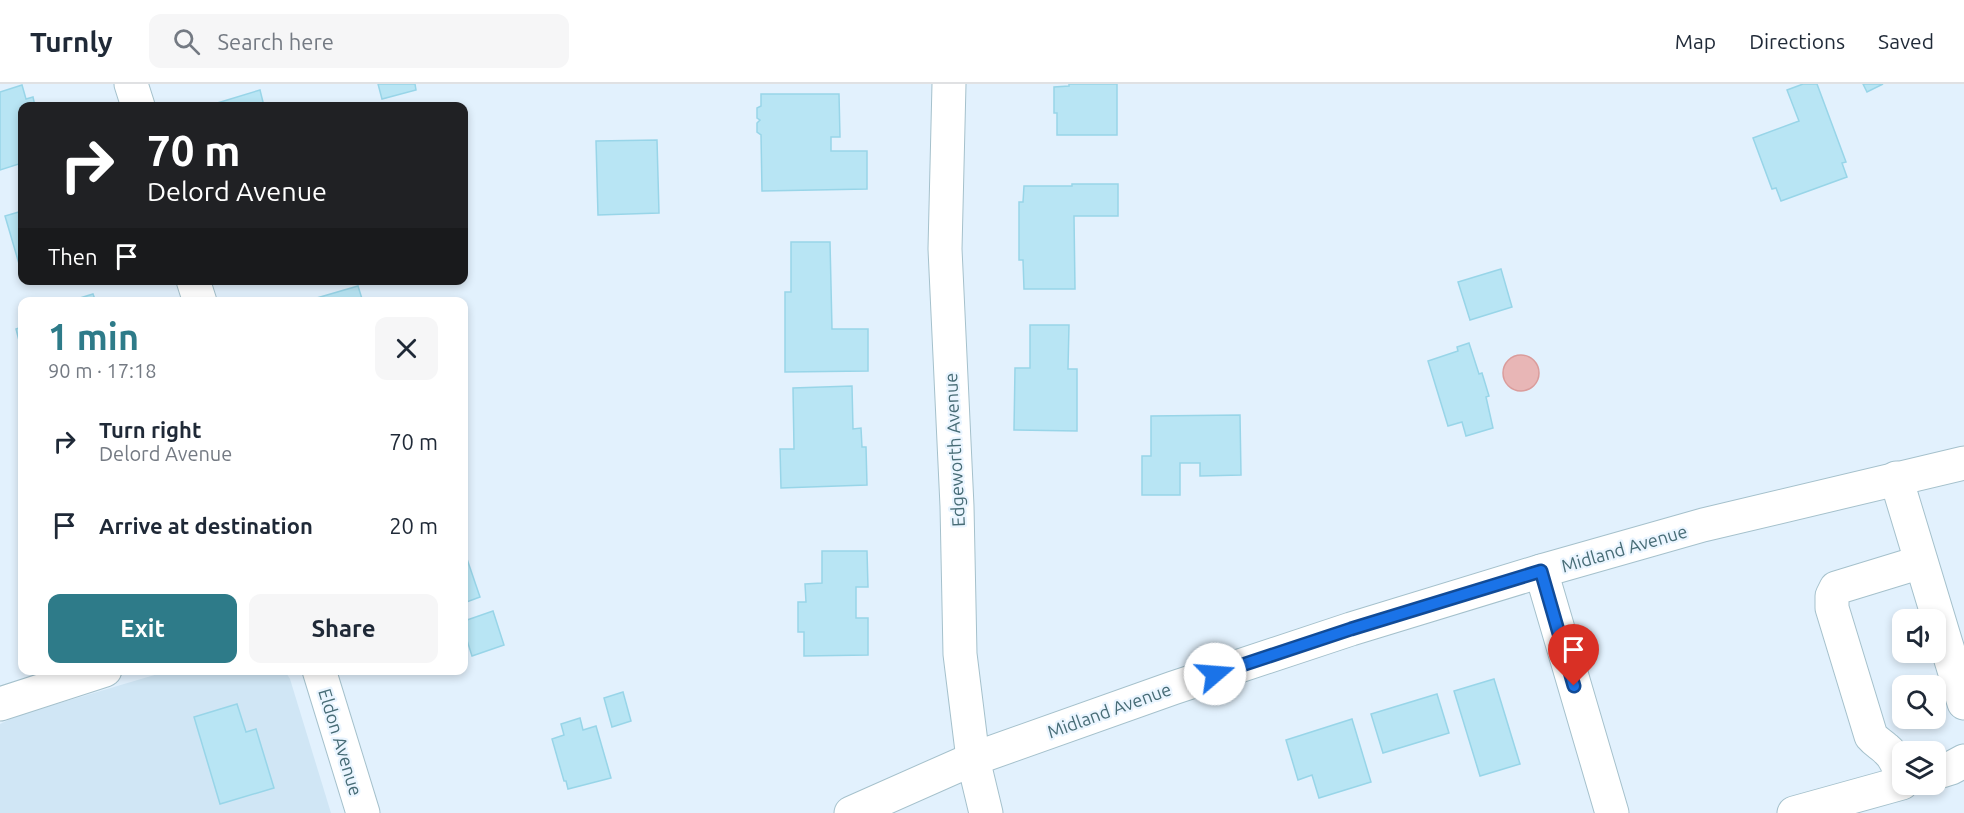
<!DOCTYPE html>
<meta charset="utf-8">
<style>
:root{--surface:#fff;--page:#f6f6f7;--text:#1f2937;--muted:#747a83;--line:#e0e1e3;--accent:#2e7b89}
body{margin:0;font-family:Ubuntu,sans-serif;background:var(--page);color:var(--text);height:100vh;display:flex;flex-direction:column;font-size:22px;white-space:nowrap}
*{box-sizing:border-box;margin:0}
p{font-size:20px;color:var(--muted)}
.icon{flex:none;width:33px;height:33px;fill:none;stroke:currentColor;stroke-width:2;stroke-linecap:round;stroke-linejoin:round}
.map{position:relative;flex:1;overflow:hidden}
.panel{position:absolute;left:18px;top:213px;width:450px;height:378px;display:flex;flex-direction:column;background:var(--surface);border-radius:12px;box-shadow:0 3px 9px #0003}
.panel>*{flex:none}
.guide{position:absolute;left:18px;top:18px;width:450px;height:183px;border-radius:12px;box-shadow:0 3px 9px #0003;background:#202124;color:#fff;overflow:hidden}
.fabs{position:absolute;left:1892px;top:525px;display:grid;gap:12px}
.fabs a{display:grid;place-items:center;width:54px;height:54px;border-radius:12px;background:var(--surface);box-shadow:0 3px 9px #0003;font-size:30px}
.pin{position:absolute;display:grid;place-items:center;width:51px;height:51px;color:#fff;margin:-62px -26px;border-radius:50% 50% 50% 0;rotate:-45deg;box-shadow:0 0 6px #0007}
.pin .icon{rotate:45deg}
.me{position:absolute;width:66px;margin:-33px;rotate:72deg;stroke-linejoin:round;filter:drop-shadow(0 0 4px #0008)}
.turn{display:flex;align-items:center;gap:21px;height:126px;padding:0 30px;font-size:27px}
.turn .icon{width:78px;height:78px;stroke-width:2.5}
.turn b{display:block;font-size:42px;line-height:51px}
.then{display:flex;align-items:center;height:57px;padding:0 30px;background:#0003;gap:12px;font-size:22px}
.round{display:grid;place-items:center;flex:none;width:63px;height:63px;border-radius:12px;background:var(--page)}
.headline{display:flex;align-items:center;justify-content:space-between;height:102px;padding:0 30px}
h1{font-size:36px;font-weight:700;line-height:45px;color:var(--accent)}
.primary-button{display:flex;gap:12px;margin-top:auto;padding:12px 30px}
.primary-button a{flex:1;height:69px;border-radius:12px;background:var(--accent);color:#fff;font-size:24px;font-weight:700;line-height:69px;text-align:center}
.primary-button a+a{background:var(--page);color:var(--text)}
ul{padding:0;list-style:none}
li{display:flex;align-items:center;gap:18px;height:84px;padding:0 30px}
li div{flex:1}
li b{display:block;font-size:22px}
li em{font-style:normal}
header{display:flex;align-items:center;gap:36px;box-sizing:border-box;height:84px;padding:0 30px;background:var(--surface);border-bottom:2px solid var(--line)}
header strong{font-size:28px}
nav{display:flex;gap:33px;margin-inline-start:auto;font-size:21px}
.search{width:420px;height:54px;background:var(--page);display:flex;align-items:center;gap:15px;box-sizing:border-box;padding:0 21px;border-radius:12px;color:var(--muted);font-size:22px}
.map>svg:first-child{display:block}
</style>
<header>
<strong>Turnly</strong>
<div class="search"><svg class="icon" aria-label="search" viewBox="0 0 24 24"><circle cx="10" cy="10" r="6"/><path d="M15 15l6 6"/></svg>Search here</div>
<nav><a>Map</a><a>Directions</a><a>Saved</a></nav>
</header>
<div class="map">
<svg width="1964" height="729" viewBox="0 0 1964 729">
<rect width="100%" height="100%" fill="#e2f1fd"/>
<path fill="#d0e6f5" d="M168,587H285L290,595L331,729H0V640L16,632Z"/>
<circle fill="#e8b6b6" stroke="#da9c9b" stroke-width="1.5" cx="1521" cy="289" r="18"/>
<g fill="#b8e5f4" stroke="#98d5e8" stroke-width="1.5">
<path d="M378,0H415L416,6L382,15Z"/>
<path d="M1069,0H1117V51H1057V29H1054V3L1069,2Z"/>
<path d="M1803,0H1817L1846,78L1842,79L1847,93L1781,117L1776,104L1772,105L1753,54L1799,37L1787,6Z"/>
<path d="M1863,0H1883L1867,8Z"/>
<path d="M22,1L26,15L33,13L35,22H22V79L0,86V8Z"/>
<path d="M260,6L264,22H215L214,20Z"/>
<path d="M761,10H839L840,53H831V67H867V105L762,107L761,51L757,48V39L760,36L757,34V24L761,22Z"/>
<path d="M657,56L659,129L598,131L596,57Z"/>
<path d="M1072,100H1118V132H1074L1075,205H1024L1023,176H1019V118H1023L1024,102H1072Z"/>
<path d="M22,127V190L5,132Z"/>
<path d="M791,158H830L832,245H868V287L785,288V208H791Z"/>
<path d="M1501,185L1512,223L1470,236L1458,198Z"/>
<path d="M358,202L363,218H303Z"/>
<path d="M93,210L96,218H67Z"/>
<path d="M1030,241H1069L1068,285H1077V347L1014,346L1015,284H1030Z"/>
<path d="M22,243V268L16,245Z"/>
<path d="M1469,259L1479,290L1482,289L1489,312L1486,313L1493,344L1466,352L1462,338L1448,342L1428,277L1458,267L1457,263Z"/>
<path d="M852,302L853,345L861,344L862,363H866L867,401L781,404L780,365H794L793,304Z"/>
<path d="M1240,331L1241,391L1200,392V379H1180V411H1142V372H1151V332Z"/>
<path d="M822,467H867L868,503H856V534H868V571L804,572V548H798V518H806L805,500L822,499Z"/>
<path d="M466,472L480,513L464,519V473Z"/>
<path d="M493,527L504,561L472,572L464,547V537Z"/>
<path d="M1494,595L1520,680L1480,692L1454,607Z"/>
<path d="M623,608L631,637L612,643L604,614Z"/>
<path d="M1437,610L1449,649L1383,669L1371,630Z"/>
<path d="M237,620L246,648L256,645L274,704L220,720L194,633Z"/>
<path d="M580,634L583,646L596,642L611,694L568,705L566,697H564L552,655L564,651L561,640Z"/>
<path d="M1352,635L1371,698L1319,714L1312,691L1298,696L1286,656Z"/>
</g>
<g fill="none" stroke-linecap="round" stroke-linejoin="round">
<defs>
<g id="minor">
<path d="M131,0L138,22"/>
<path d="M949,0L945,165L957,422L960,570L973,675L986,729"/>
<path d="M193,196L200,218"/>
<path d="M1896,394L1964,619"/>
<path d="M1541,487L1612,729"/>
<path d="M319,586L363,729"/>
<path d="M0,620L105,586"/>
<path d="M1935,689L1951,684L1964,677"/>
<path d="M1902,696C1899,685 1896,673 1886,665C1881,660 1876,658 1871,652L1832,524V512L1836,504L1921,478"/>
<path d="M851,729L973,675L1173,604L1351,545L1541,487L1703,441L1964,379"/>
<path d="M1794,729L1902,699"/>
</g>
</defs>
<use href="#minor" stroke="#a5c1cc" stroke-width="35"/>
<use href="#minor" stroke="#fff" stroke-width="33"/>
</g>
<g fill="none" stroke-linecap="round" stroke-linejoin="round">
<defs>
<path id="route" d="M1215,590L1351,545L1541,487L1574,602"/>
</defs>
<use href="#route" stroke="#114b97" stroke-width="15"/>
<use href="#route" stroke="#1a73e8" stroke-width="10"/>
</g>
<g text-anchor="middle" dominant-baseline="central" stroke-width="4.5" stroke-linejoin="round" paint-order="stroke">
<g font-size="18" fill="#476c76" stroke="#eaf5ff">
<text transform="translate(954 366) rotate(-93)">Edgeworth Avenue</text>
<text transform="translate(1624 464) rotate(-16)">Midland Avenue</text>
<text transform="translate(1109 626) rotate(-20)">Midland Avenue</text>
<text transform="translate(341 658) rotate(73)">Eldon Avenue</text>
</g>
</g>
</svg>
<div class="fabs">
<a><svg class="icon" aria-label="sound" viewBox="0 0 24 24"><path d="M4 9h4l5-4v14l-5-4H4zM17 9q2 3 0 6"/></svg></a>
<a><svg class="icon" aria-label="search" viewBox="0 0 24 24"><circle cx="10" cy="10" r="6"/><path d="M15 15l6 6"/></svg></a>
<a><svg class="icon" aria-label="layers" viewBox="0 0 24 24"><path d="M12 4l9 5-9 5-9-5zM3 14l9 5 9-5"/></svg></a>
</div>
<div class="pin" style="left:1574px;top:602px;background:#d93025"><svg class="icon" aria-label="arrive" viewBox="0 0 24 24"><path d="M6 21V4h12l-3 4 3 4H6"/></svg></div>
<svg class="me" style="left:1215px;top:590px" viewBox="-20 -20 40 40"><circle r="19" fill="#fff"/><path d="M0-13L10 11 0 6-10 11z" fill="#1a73e8"/></svg>
<div class="guide">
<div class="turn"><svg class="icon" aria-label="right" viewBox="0 0 24 24"><path d="M7 20v-9h11M14 6l5 5-5 5"/></svg><div><b>70 m</b>Delord Avenue</div></div>
<div class="then">Then<svg class="icon" aria-label="arrive" viewBox="0 0 24 24"><path d="M6 21V4h12l-3 4 3 4H6"/></svg></div>
</div>
<section class="panel">
<div class="headline"><div><h1>1 min</h1><p>90 m · 17:18</p></div><a class="round"><svg class="icon" aria-label="close" viewBox="0 0 24 24"><path d="M6 6l12 12M18 6L6 18"/></svg></a></div>
<ul>
<li><svg class="icon" aria-label="right" viewBox="0 0 24 24"><path d="M7 20v-9h11M14 6l5 5-5 5"/></svg><div><b>Turn right</b><p>Delord Avenue</p></div><em>70 m</em></li>
<li><svg class="icon" aria-label="arrive" viewBox="0 0 24 24"><path d="M6 21V4h12l-3 4 3 4H6"/></svg><div><b>Arrive at destination</b></div><em>20 m</em></li>
</ul>
<div class="primary-button"><a>Exit</a><a>Share</a></div>
</section>
</div>
